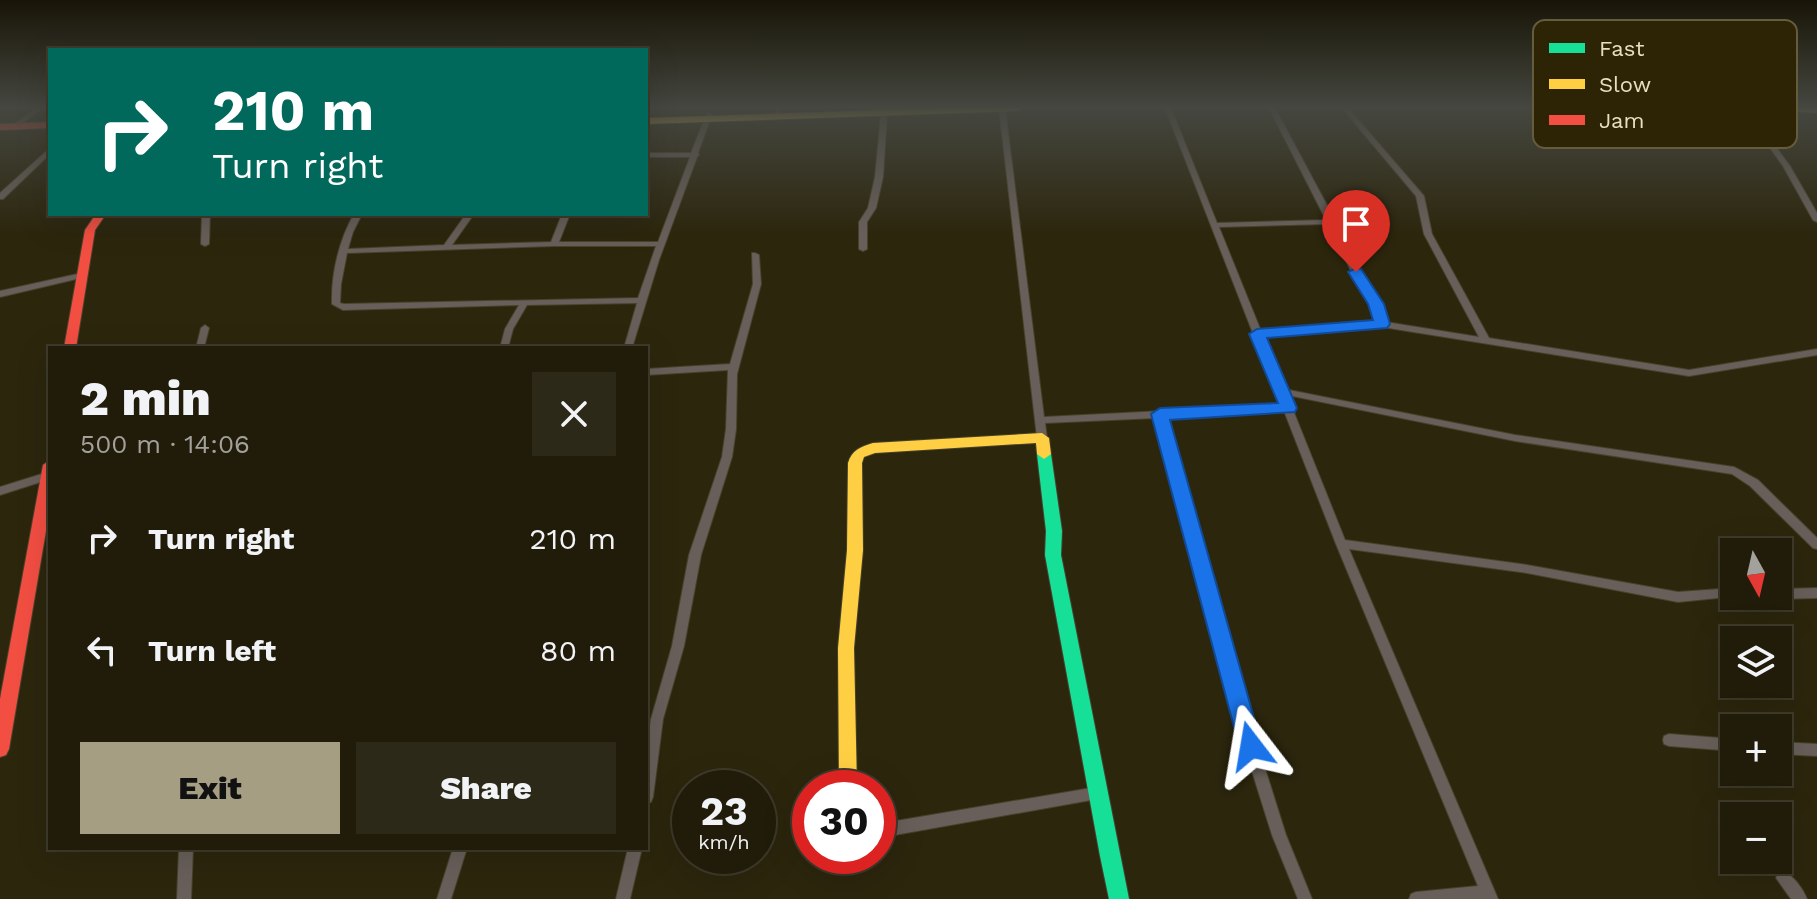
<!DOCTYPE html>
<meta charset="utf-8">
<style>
:root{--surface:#211c0a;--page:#2d2918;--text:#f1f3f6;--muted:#a2a19c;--line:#3e3a2b;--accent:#a69e83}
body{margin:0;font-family:"Work Sans",sans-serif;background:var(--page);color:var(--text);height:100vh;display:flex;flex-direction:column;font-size:30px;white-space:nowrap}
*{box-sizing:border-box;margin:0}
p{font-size:26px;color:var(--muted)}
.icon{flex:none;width:44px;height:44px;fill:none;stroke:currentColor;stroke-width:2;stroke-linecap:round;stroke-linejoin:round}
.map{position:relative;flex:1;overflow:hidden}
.drawer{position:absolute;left:48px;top:346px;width:600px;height:504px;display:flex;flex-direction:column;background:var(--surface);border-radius:0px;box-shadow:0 8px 32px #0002,0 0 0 2px var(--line)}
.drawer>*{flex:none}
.guide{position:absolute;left:48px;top:48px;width:600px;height:168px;border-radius:0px;box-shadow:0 8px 32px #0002,0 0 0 2px var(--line);background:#00695c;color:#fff;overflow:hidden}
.needle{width:52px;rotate:172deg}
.tools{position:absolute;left:1720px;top:538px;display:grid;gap:16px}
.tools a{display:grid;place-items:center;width:72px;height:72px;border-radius:0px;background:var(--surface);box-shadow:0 8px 32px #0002,0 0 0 2px var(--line);font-size:40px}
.speed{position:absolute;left:672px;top:770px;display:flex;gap:16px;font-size:40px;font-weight:700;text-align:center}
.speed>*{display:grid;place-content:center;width:104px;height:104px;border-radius:50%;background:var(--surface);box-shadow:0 8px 32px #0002,0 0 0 2px var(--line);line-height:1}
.speed small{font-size:20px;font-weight:400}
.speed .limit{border:12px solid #d22;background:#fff;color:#111}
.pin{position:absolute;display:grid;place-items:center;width:68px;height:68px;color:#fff;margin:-82px -34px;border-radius:50% 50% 50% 0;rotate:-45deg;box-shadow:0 0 8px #0007}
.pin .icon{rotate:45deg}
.me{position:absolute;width:88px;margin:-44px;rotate:346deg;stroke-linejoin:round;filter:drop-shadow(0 0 6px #0008)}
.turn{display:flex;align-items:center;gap:28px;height:168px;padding:0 32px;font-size:36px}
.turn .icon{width:104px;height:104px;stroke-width:2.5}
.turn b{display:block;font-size:56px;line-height:68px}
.round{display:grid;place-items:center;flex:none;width:84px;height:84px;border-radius:0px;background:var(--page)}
.overview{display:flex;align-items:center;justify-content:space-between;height:136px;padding:0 32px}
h1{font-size:48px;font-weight:800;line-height:60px}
.cta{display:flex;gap:16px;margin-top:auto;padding:16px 32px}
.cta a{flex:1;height:92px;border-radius:0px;background:var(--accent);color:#111;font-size:32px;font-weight:800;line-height:92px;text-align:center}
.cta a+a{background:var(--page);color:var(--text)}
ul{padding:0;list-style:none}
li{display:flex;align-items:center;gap:24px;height:112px;padding:0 32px}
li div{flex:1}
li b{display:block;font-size:30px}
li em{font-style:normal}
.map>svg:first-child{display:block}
</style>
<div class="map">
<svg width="1817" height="899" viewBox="0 0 1817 899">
<rect width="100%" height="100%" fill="#2c260d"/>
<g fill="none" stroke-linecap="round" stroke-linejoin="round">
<defs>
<g id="street">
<path d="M36,108H43L17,127H13V125Z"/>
<path d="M775,108H781L780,114H776Z"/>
<path d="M999,108H1005L1044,417L1281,405L1165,108H1171L1217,223L1326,220L1269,108H1275L1336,222L1386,322L1479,337L1424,234L1416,196L1342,108H1348L1424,196L1432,234L1489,338L1689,370L1817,349V355L1689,376L1382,327L1263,336L1284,389L1515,435L1734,467L1758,480L1817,538V549L1813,548L1750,486L1732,474L1515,441L1287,395L1345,540L1527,565L1678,592L1734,588V596H1738L1678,602L1527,573L1349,549L1498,899H1409L1411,894L1416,892L1478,886L1336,544L1284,411L1166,417L1258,746L1286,835L1312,899H1298L1272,835L1244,746L1156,418L1045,423L1047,438L1042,441L1037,438ZM1328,224L1350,269L1369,303L1377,322L1261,331L1219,227Z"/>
<path d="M1741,108H1747L1790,166L1817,213V222L1813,220L1783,166Z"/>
<path d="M884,112L887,114L883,177L876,208L867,222V249L863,251L859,249V222L868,208L875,177L881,114Z"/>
<path d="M707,113L712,114L698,153L699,155L697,157L659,260L632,348H624L637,303L527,305L513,329L508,348H500L505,329L519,305L343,310L332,304C331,274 339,240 354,214H362L353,232L348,249L444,245L466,214H474L452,245L551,242L562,214H570L559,242H658L690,157H646V153H691ZM554,246H656L638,298L344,304L340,303L341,284L347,253Z"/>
<path d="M50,148V154L3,199H0V193Z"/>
<path d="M202,214H210L209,244L205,246L201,244Z"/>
<path d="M752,253H755L759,255L761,284L737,374L736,429L732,457L701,555L684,646L663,719L653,797L651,802L646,803V751L651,719L672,646L689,555L722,457L726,429L728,370L646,375V369L730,364L753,284Z"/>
<path d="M82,273L86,275L85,277L0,297V291Z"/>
<path d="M205,325L209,328L204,348H196L201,328Z"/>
<path d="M48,472L50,473V479L0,495V487Z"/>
<path d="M1817,588V598L1778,599L1773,596H1778V589Z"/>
<path d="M1669,734L1734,739V751L1669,746L1664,744L1663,740L1664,736Z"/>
<path d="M1778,742L1817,744V756L1778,754Z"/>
<path d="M1097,787L1102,789L1104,793L1102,797L1097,799L878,838V824Z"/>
<path d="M179,848H193L191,899H177Z"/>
<path d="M453,848H467L451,899H437Z"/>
<path d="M628,848H642L630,899H616Z"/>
<path d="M1783,871C1793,875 1803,889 1807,899H1791L1776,878L1778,873Z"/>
</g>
<path id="fast" d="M1044,449L1051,454L1062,531L1061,555L1129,899H1109L1100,856L1045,555L1046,531L1037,454Z"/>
<g id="slow">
<path d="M943,108H1023L1018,111L646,124V118Z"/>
<path d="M1785,108H1817V113L1790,111Z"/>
<path d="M1042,433L1049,438L1051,454L1044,459L1037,454L1036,443L875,453L864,457L862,463L863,550L854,648L857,788H839L838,648L847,550L848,463C852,450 860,447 873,443Z"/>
</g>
<g id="jam">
<path d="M50,122V128L0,130V124Z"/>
<path d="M96,214H106L95,230L76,348H64L85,230Z"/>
<path d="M50,460V507L9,749L6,755L0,757V699L43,465Z"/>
</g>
</defs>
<use href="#street" stroke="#48422c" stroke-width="2"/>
<use href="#fast" stroke="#48422c" stroke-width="2"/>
<use href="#slow" stroke="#48422c" stroke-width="2"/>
<use href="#jam" stroke="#48422c" stroke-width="2"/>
<use href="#street" fill="#685f5a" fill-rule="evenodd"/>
<use href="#fast" fill="#16e098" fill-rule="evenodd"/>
<use href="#slow" fill="#ffcf43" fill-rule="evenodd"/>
<use href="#jam" fill="#f24e42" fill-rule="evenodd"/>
</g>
<linearGradient id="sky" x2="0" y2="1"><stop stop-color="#181507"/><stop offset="0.46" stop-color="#454740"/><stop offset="1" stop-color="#454740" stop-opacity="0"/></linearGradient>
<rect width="1817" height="234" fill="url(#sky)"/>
<path fill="#1a73e8" stroke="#114b97" stroke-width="2" d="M1356,268L1361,269L1384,304L1390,324L1387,328L1267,338L1297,408L1295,412L1170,420L1262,746L1259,754L1251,757L1242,754L1239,746L1151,414L1160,408L1278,403L1249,334L1257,329L1373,320L1368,304L1348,272Z"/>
<rect x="1533" y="20" width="264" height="128" rx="12" fill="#2d2405" stroke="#655c3e" stroke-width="2"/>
<rect x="1549" y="43" width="36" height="10" fill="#16e098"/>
<rect x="1549" y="79" width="36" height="10" fill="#ffcf43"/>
<rect x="1549" y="115" width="36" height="10" fill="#f24e42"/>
<g font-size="22" fill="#e8dfc2">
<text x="1599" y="56">Fast</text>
<text x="1599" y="92">Slow</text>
<text x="1599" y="128">Jam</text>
</g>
</svg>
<div class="tools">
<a><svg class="needle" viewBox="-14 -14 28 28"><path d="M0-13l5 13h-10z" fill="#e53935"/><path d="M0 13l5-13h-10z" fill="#a2a19c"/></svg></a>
<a><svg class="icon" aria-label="layers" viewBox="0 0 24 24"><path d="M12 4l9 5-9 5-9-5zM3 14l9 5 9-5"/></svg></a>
<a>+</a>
<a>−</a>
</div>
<div class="speed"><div>23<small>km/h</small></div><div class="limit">30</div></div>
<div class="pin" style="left:1356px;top:272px;background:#d93025"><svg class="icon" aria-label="arrive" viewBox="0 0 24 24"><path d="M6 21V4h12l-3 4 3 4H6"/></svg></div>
<svg class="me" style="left:1251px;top:746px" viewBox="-20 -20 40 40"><path d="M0-17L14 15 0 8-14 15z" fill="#1a73e8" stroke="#fff" stroke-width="4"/></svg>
<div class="guide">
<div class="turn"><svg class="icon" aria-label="right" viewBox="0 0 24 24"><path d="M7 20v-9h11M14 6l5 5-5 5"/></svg><div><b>210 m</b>Turn right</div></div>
</div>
<section class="drawer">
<div class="overview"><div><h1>2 min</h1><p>500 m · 14:06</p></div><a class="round"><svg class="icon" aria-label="close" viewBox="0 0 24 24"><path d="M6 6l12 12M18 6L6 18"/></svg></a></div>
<ul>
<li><svg class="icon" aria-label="right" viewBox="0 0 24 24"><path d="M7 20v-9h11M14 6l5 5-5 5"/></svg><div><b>Turn right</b></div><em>210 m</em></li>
<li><svg class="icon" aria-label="left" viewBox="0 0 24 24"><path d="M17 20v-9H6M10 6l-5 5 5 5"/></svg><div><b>Turn left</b></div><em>80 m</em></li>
</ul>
<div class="cta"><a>Exit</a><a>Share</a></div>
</section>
</div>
